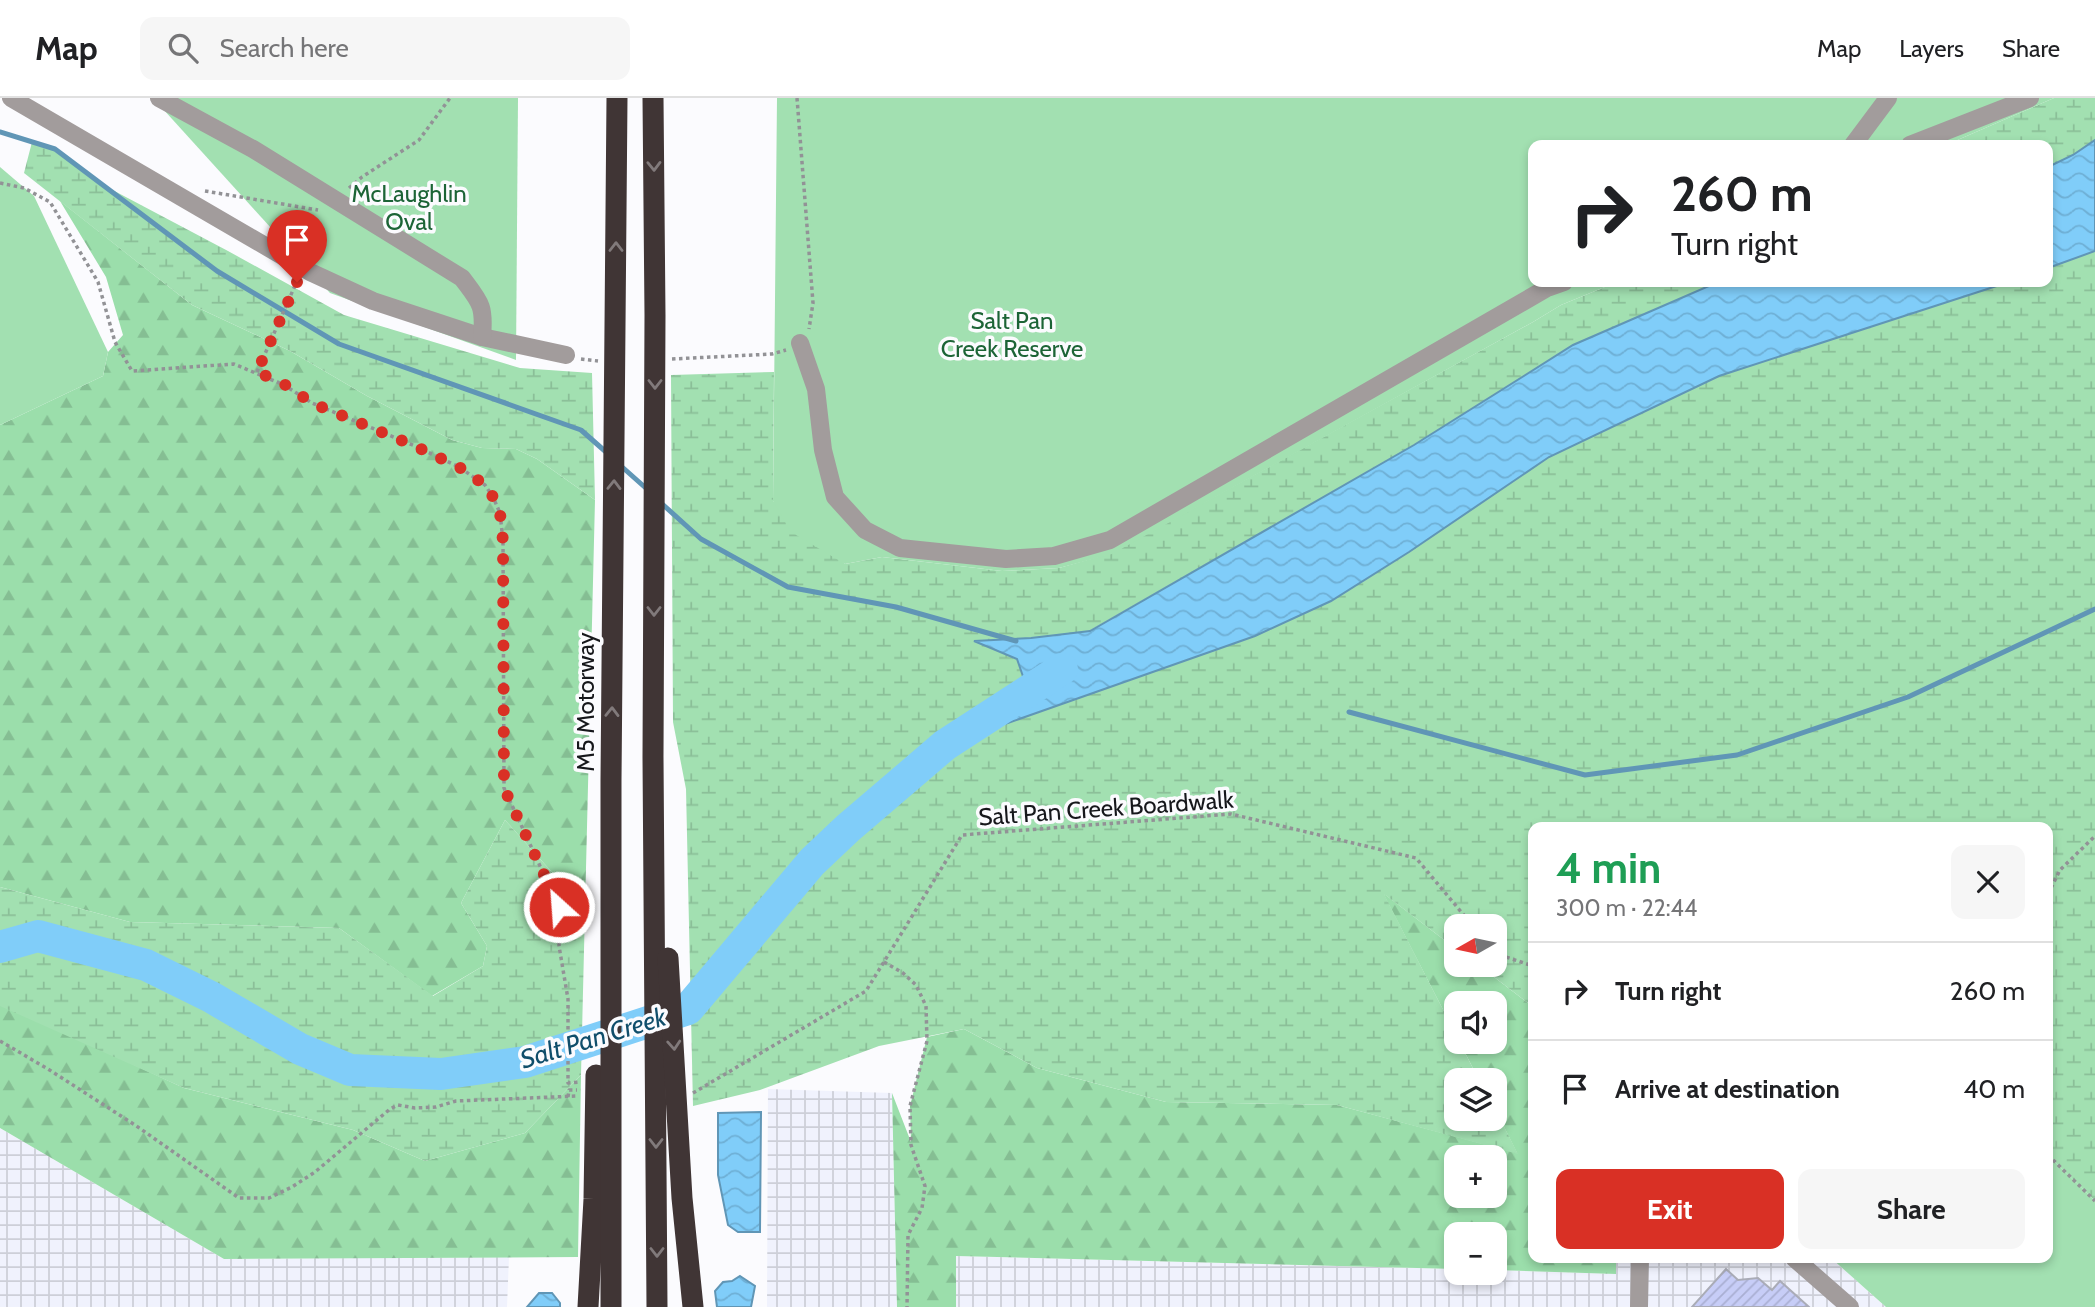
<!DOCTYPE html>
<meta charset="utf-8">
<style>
:root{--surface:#fff;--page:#f6f6f6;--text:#202124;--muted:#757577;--line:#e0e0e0;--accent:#d93025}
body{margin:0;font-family:Cabin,sans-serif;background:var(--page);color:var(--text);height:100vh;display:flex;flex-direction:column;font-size:26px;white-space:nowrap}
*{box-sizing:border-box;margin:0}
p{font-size:23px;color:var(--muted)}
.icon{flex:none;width:38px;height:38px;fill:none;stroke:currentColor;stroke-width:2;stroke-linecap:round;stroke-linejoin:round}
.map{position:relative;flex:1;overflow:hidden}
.sheet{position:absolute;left:1528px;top:724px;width:525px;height:441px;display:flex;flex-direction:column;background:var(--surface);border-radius:14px;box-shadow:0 4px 10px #0003}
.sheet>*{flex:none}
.hud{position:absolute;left:1528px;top:42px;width:525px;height:147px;border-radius:14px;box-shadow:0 4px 10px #0003;background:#fff;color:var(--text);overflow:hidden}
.needle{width:46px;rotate:261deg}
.tools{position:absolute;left:1444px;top:816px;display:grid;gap:14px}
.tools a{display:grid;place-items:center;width:63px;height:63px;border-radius:14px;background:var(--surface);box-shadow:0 4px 10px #0003;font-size:35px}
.pin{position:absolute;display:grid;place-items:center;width:60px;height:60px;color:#fff;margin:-72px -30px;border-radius:50% 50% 50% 0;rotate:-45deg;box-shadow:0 0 7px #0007}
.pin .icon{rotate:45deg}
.me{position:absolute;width:77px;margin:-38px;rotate:334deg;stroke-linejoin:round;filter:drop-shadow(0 0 5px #0008)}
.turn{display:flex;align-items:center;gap:24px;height:147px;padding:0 28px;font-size:32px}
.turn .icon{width:91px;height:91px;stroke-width:2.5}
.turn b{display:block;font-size:49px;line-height:60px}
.round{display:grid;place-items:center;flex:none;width:74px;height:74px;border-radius:14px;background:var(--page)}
.head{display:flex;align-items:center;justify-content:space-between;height:119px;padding:0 28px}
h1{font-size:42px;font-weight:800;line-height:52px;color:#1e9e55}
.cta{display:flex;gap:14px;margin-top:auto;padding:14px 28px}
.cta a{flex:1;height:80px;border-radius:14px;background:var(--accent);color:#fff;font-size:28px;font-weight:800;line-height:80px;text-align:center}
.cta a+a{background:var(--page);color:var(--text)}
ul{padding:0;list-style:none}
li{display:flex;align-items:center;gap:21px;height:98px;padding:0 28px;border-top:2px solid var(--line)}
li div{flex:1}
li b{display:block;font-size:26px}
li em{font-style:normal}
header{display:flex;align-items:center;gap:42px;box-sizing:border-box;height:98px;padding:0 35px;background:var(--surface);border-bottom:2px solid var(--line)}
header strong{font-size:33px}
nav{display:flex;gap:38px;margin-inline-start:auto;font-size:24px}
.search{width:490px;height:63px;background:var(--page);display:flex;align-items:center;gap:18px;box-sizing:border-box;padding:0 24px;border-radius:14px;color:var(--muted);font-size:26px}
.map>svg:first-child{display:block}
</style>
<header>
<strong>Map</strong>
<div class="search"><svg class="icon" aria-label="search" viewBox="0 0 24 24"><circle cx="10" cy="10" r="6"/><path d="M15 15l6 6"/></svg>Search here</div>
<nav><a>Map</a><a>Layers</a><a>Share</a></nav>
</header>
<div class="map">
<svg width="2095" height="1209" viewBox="0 0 2095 1209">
<defs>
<pattern id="industrial-grid" width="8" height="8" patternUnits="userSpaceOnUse" patternTransform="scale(1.75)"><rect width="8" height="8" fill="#f0f2fd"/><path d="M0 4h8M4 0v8" fill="none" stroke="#cdcfd8"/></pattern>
<pattern id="forest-firs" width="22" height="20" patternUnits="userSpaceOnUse" patternTransform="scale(1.75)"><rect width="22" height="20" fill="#9bdeab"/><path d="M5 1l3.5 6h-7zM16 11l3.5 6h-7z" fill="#85be93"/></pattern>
<pattern id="wetland-marsh" width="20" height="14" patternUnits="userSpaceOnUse" patternTransform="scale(1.75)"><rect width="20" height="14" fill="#a2e0b1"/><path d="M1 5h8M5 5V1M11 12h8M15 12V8" fill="none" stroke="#8bbf98"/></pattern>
<pattern id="water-waves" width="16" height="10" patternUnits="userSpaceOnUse" patternTransform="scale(1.75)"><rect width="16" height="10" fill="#80cdf9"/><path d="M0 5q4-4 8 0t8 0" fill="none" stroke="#6eafd5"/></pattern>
<pattern id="building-hatch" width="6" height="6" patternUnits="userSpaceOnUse" patternTransform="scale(1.75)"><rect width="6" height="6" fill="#c7cdf7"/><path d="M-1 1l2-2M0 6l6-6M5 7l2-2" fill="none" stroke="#aaafd3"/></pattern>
</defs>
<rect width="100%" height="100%" fill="#fbfbfe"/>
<g fill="url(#industrial-grid)">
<path d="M768,991L892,995L897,1209H767Z"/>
<path d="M0,1030L224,1161L509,1159L507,1209H0Z"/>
<path d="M956,1158L1456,1171V1174H1494L1495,1172L1616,1176V1160H1831L1886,1209H956Z"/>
</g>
<g fill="url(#forest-firs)" fill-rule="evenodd">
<path d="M60,103L192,207L290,253L367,298L452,342L482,350L516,351L537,361L595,402L585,811L505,722L461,805L487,848L483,868L432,898L339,830L130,824L0,789V327L103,278L108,254L123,237L106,179Z"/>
<path d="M1383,795L1456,851V866H1477L1528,905L1533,900V1160H1616V1176L1495,1172L1494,1136H1456V1171L956,1158V1209H897L892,995L911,1044L910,1008L927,939L964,931L1037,970L1166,1004L1337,1007L1517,1055L1495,1011L1494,982H1479L1459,943H1494V905H1456V937ZM1456,1059H1494V1097H1456Z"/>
<path d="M0,905L184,990L353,1032L425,1063L525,1035L581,977L578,1159L224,1161L0,1030Z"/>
</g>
<g fill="url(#wetland-marsh)">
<path d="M2054,0H2095V42L2073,57L2048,69V47H1946Z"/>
<path d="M32,44L55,51L105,88L228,153L344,217L520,270L592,275L595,402L537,361L516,351L482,350L452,342L367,298L290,253L192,207L24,75Z"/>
<path d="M2095,153V1103L2048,1057V730H1533V900L1528,905L1477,866H1494V828H1456V851L1384,796L1456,937V943H1459L1479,982H1456V1020H1494L1495,1011L1518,1056L1337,1007L1166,1004L1037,970L964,931L879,948L760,992L693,1008L686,691L673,624L671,277L774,274L773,403L845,466L882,459L1002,473L1059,470L1112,455L1533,224L1561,207L1617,184H1718L1573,247L1414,347L1089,533L1031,540L976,543L1017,561L1029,596L1009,624L1255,538L1331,503L1409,454L1549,359L1719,278L2009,184H2048V170Z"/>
<path d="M505,722L585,811L581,977L525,1035L425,1063L353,1032L184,990L0,908V789L130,824L339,830L433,898L483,868L487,848L461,805Z"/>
</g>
<g fill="#a2e0b1">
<path d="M153,0H518L516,262L330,195Z"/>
<path d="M777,0H2054L1946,47H1533V184H1617L1561,207L1533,224L1112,456L1059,470L1002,473L882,459L845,466L791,434L773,403Z"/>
<path d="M0,69L34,98L108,254L103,278L0,327Z"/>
<path d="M2048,1057L2095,1103V1209H1886L1831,1160H2048Z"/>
</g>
<g fill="url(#water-waves)" stroke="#6096b6" stroke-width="2">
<path d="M2095,42V153L2048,170V69L2073,57Z"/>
<path d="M1718,184H2009L1719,278L1549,359L1409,454L1331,503L1255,538L1008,625L1029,596L1017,561L974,543L1031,540L1090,533L1414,347L1573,247Z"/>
<path d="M761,1014L760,1134H738L728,1127L718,1077V1015Z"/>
<path d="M740,1178L755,1188L751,1209H717L715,1193L723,1184L732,1183Z"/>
<path d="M539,1195H552L560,1205V1209H527Z"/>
</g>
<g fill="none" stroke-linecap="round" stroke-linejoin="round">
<g stroke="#6096b6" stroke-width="5">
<path d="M0,34L55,51L217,173L339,246L581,332L606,354"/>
<path d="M621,368L648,392"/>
<path d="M660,404L701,441L788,489L896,509L1016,543"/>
<path d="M1349,614L1585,677L1737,657L1908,599L2095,511"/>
</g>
<path stroke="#80cdf9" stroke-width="32" d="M0,849L38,838L146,867L211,899L300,951L350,972L441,976L525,964L688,911L812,764L848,730L945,647L1062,571"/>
</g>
<path fill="url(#building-hatch)" stroke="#aaacb7" stroke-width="2" d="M1726,1171L1738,1182L1758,1180L1772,1192L1780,1183L1809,1209H1692Z"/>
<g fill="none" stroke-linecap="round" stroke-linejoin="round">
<g stroke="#929296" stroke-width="3.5" stroke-dasharray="3.5 3.5" stroke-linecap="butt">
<path d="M797,0L813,205L809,231"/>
<path d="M0,85L24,90L50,104L98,184L115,244L132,273L234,266L284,287L312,305L415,348L459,369L485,387L493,399L500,415L503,443L504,690L559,809V848L568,901V985L579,984"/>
<path d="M349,90L362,79L419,42L450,0"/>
<path d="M205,93L318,112"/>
<path d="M581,261L598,263"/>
<path d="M672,261L772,256L786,252"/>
<path d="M257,274L297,183"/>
<path d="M2048,796L2060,772L2095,738"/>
<path d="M1494,853L1497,856L1533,868"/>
<path d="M884,864L903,875L916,887L926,908L927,943L910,1008L911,1047L925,1088L922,1110L908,1137L907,1209"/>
<path d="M0,943L48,971L135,1027L239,1100H269L292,1089L315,1074L390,1011L398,1007L415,1010L436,1009L456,1003L577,998"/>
<path d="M693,995L866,893L962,737L1231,716L1416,760L1473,828"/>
<path d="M568,999L569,992H577"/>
<path d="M2048,1057L2095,1103"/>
</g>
<g stroke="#a29c9c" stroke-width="18">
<path d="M11,0L310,174L373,203L482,239L566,257"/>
<path d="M159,0L253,51L462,180C480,204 485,207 482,239"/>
<path d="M1853,47L1888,0"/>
<path d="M1910,47L2030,0"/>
<path d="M800,245L816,291L823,352L835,399L865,432L900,450L1006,461L1054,458L1110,442L1547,190L1564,184"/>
<path d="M1794,1160L1850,1209"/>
<path d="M1639,1209L1640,1160"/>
</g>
<g stroke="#403535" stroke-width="21">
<path d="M653,0L655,217L653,659L657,1209"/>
<path d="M668,860L682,1100L693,1209"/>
<path d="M588,1209L594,1101L596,977"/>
<path d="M611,1209V682L617,0"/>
</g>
</g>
<defs><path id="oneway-chevron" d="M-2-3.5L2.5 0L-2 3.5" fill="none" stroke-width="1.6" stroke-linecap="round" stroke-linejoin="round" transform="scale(1.75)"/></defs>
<g stroke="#817a7b">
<use href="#oneway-chevron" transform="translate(654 68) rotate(89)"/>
<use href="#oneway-chevron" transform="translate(616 149) rotate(-90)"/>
<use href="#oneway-chevron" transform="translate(655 286) rotate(90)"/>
<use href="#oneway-chevron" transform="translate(614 387) rotate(-89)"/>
<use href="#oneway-chevron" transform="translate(654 513) rotate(90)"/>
<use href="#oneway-chevron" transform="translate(612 614) rotate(-89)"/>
<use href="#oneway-chevron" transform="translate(674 947) rotate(86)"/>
<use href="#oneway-chevron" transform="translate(656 1045) rotate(90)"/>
<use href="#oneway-chevron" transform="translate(657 1154) rotate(90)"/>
</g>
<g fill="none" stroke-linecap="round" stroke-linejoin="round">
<path stroke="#d93025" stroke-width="12" stroke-dasharray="0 21.6" d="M297,184L257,274L284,286L312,305L415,348L459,369L485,387L493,399L500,415L503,443L504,690L559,809"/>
</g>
<g text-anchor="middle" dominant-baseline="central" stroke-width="7" stroke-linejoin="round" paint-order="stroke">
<g font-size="24" fill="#1c6436" stroke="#fbfbfe">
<text x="409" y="95">McLaughlin<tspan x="409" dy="28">Oval</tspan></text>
<text x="1012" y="222">Salt Pan<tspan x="1012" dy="28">Creek Reserve</tspan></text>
</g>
<g font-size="24" fill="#16171b" stroke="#fbfbfe">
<text transform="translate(585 604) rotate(-90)">M5 Motorway</text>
<text transform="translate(1106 710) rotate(-4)">Salt Pan Creek Boardwalk</text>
</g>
<g font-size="26" font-style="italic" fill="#104e6b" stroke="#fbfbfe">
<text transform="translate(593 940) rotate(-17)">Salt Pan Creek</text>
</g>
</g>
</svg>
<div class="tools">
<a><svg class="needle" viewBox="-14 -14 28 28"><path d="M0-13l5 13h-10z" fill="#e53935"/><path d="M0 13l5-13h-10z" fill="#757577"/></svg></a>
<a><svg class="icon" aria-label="sound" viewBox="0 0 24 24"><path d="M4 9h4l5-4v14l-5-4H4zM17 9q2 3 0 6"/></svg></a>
<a><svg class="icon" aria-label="layers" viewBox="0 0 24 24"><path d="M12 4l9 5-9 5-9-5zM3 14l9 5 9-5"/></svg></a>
<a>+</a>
<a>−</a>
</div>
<div class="pin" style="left:297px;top:184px;background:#d93025"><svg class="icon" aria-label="arrive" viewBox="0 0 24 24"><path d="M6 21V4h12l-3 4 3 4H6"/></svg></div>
<svg class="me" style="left:559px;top:809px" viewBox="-20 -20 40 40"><circle r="17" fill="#d93025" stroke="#fff" stroke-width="3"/><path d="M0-11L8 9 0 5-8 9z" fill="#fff"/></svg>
<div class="hud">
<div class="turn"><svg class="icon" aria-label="right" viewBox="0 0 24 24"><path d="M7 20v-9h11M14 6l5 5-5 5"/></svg><div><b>260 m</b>Turn right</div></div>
</div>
<section class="sheet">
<div class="head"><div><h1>4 min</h1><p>300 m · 22:44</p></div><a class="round"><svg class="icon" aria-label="close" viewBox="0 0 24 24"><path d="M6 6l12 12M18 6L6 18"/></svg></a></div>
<ul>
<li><svg class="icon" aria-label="right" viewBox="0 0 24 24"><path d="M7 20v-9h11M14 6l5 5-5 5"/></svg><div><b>Turn right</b></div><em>260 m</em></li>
<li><svg class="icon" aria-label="arrive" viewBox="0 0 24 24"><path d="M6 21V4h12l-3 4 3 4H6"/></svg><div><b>Arrive at destination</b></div><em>40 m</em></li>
</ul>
<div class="cta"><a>Exit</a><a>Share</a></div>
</section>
</div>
